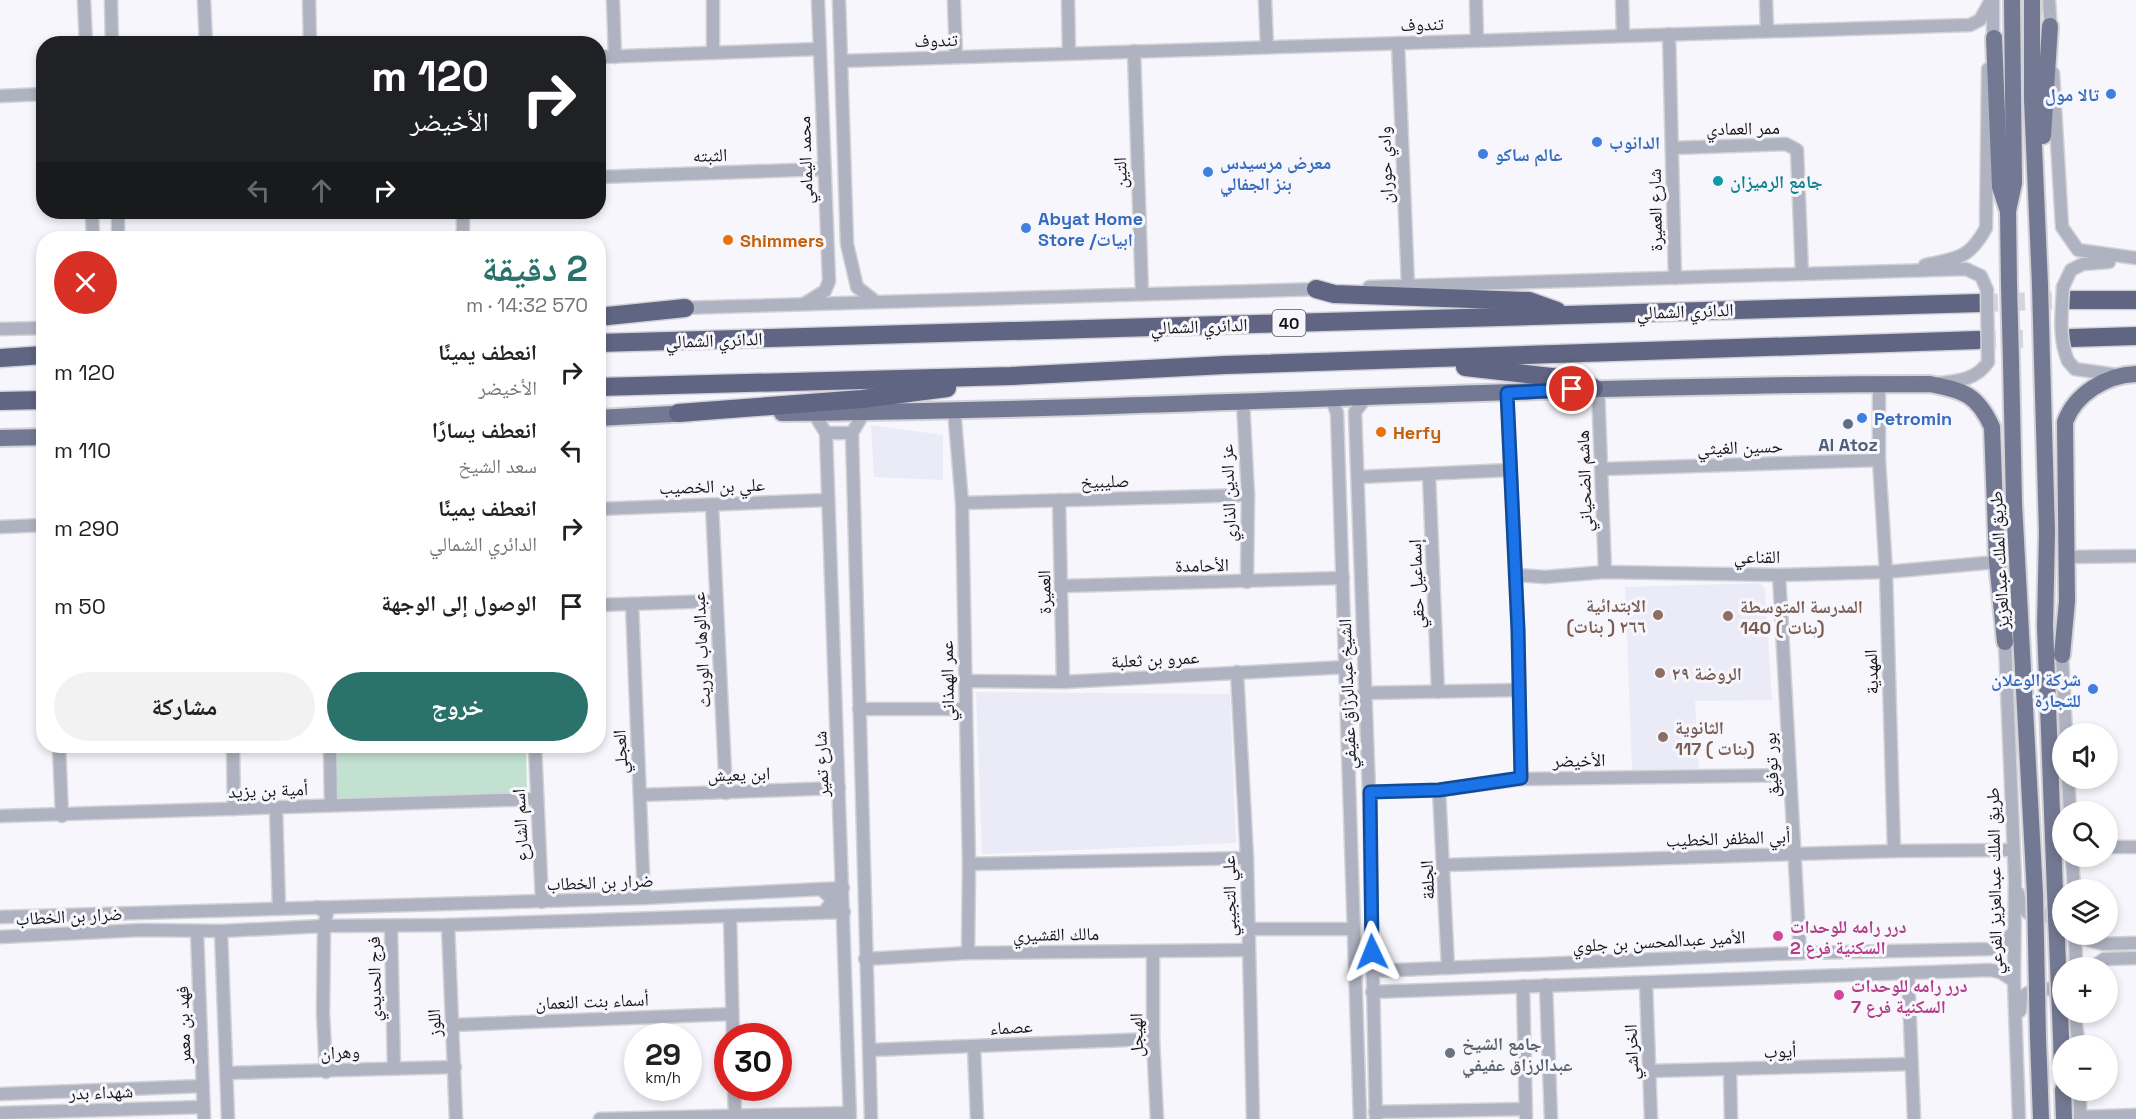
<!DOCTYPE html>
<html lang="ar">
<meta charset="utf-8">
<style>
:root{--surface:#fff;--page:#f2f2f2;--text:#202124;--muted:#757577;--accent:#2b726a}
body{margin:0;font-family:"Space Grotesk","Noto Naskh Arabic",sans-serif;background:var(--page);color:var(--text);direction:rtl;height:100vh;display:flex;flex-direction:column;font-size:22px;white-space:nowrap}
*{box-sizing:border-box;margin:0}
p{font-size:20px;color:var(--muted)}
.icon{flex:none;width:33px;height:33px;fill:none;stroke:currentColor;stroke-width:2;stroke-linecap:round;stroke-linejoin:round}
.map{position:relative;flex:1;overflow:hidden;direction:ltr}
.details{position:absolute;left:36px;top:231px;width:570px;height:522px;display:flex;flex-direction:column;background:var(--surface);border-radius:24px;box-shadow:0 3px 9px #0003;direction:rtl}
.details>*{flex:none}
.guide{position:absolute;left:36px;top:36px;width:570px;height:183px;border-radius:24px;box-shadow:0 3px 9px #0003;direction:rtl;background:#202124;color:#fff;overflow:hidden}
.tools{position:absolute;left:2052px;top:723px;display:grid;gap:12px}
.tools a{display:grid;place-items:center;width:66px;height:66px;border-radius:50%;background:var(--surface);box-shadow:0 3px 9px #0003;font-size:30px}
.speed{position:absolute;left:624px;top:1023px;display:flex;gap:12px;font-size:30px;font-weight:700;text-align:center}
.speed>*{display:grid;place-content:center;width:78px;height:78px;border-radius:50%;background:var(--surface);box-shadow:0 3px 9px #0003;line-height:1}
.speed small{font-size:15px;font-weight:400}
.speed .limit{border:9px solid #d22;background:#fff;color:#111}
.pin{position:absolute;display:grid;place-items:center;width:51px;height:51px;color:#fff;margin:-26px;border:3px solid #fff;border-radius:50%;box-shadow:0 2px 6px #0007}
.me{position:absolute;width:66px;margin:-33px;rotate:358deg;stroke-linejoin:round;filter:drop-shadow(0 0 4px #0008)}
.turn{display:flex;align-items:center;gap:21px;height:126px;padding:0 18px;font-size:27px}
.turn .icon{width:78px;height:78px;stroke-width:2.5}
.turn b{display:block;font-size:42px;line-height:51px}
.lanes{display:flex;align-items:center;height:57px;padding:0 18px;background:#0003;justify-content:center;gap:30px;direction:ltr}
.lanes .off{opacity:.35}
.round{display:grid;place-items:center;flex:none;width:63px;height:63px;border-radius:32px;background:var(--page)}
.head{display:flex;align-items:center;justify-content:space-between;height:102px;padding:0 18px}
h1{font-size:36px;font-weight:700;line-height:45px;color:var(--accent)}
.primary-button{display:flex;gap:12px;margin-top:auto;padding:12px 18px}
.primary-button a{flex:1;height:69px;border-radius:36px;background:var(--accent);color:#fff;font-size:24px;font-weight:700;line-height:69px;text-align:center}
.primary-button a+a{background:var(--page);color:var(--text)}
ul{padding:0;list-style:none}
li{display:flex;align-items:center;gap:18px;height:78px;padding:0 18px}
li div{flex:1}
li b{display:block;font-size:22px}
li em{font-style:normal}
.map>svg:first-child{display:block}
</style>
<div class="map">
<svg width="2136" height="1119" viewBox="0 0 2136 1119">
<rect width="100%" height="100%" fill="#f7f6fc"/>
<g fill="#ebebf8">
<path d="M871,425L943,435V480L874,477Z"/>
<path d="M1759,583L1765,588L1772,700L1695,701L1699,769L1632,770L1625,587Z"/>
<path d="M976,692L1230,694L1236,843L982,854Z"/>
</g>
<path fill="#c2e1d1" d="M336,746H526L527,794L337,798Z"/>
<g fill="none" stroke-linecap="round" stroke-linejoin="round">
<g stroke="#d5d4da" stroke-width="18" stroke-dasharray="18 9" stroke-linecap="butt">
<path d="M1980,303L2070,300"/>
<path d="M1978,340L2071,338"/>
</g>
<defs>
<g id="minor">
<path d="M84,0L86,44"/>
<path d="M111,0L112,44"/>
<path d="M204,0L206,44"/>
<path d="M309,0L310,44"/>
<path d="M613,0L615,57"/>
<path d="M713,0V53"/>
<path d="M839,0L847,244L857,287L876,302"/>
<path d="M954,0L956,57"/>
<path d="M1068,0L1069,53"/>
<path d="M1265,0L1267,47"/>
<path d="M1476,0L1477,40"/>
<path d="M1622,0L1623,35"/>
<path d="M1766,0L1767,31"/>
<path d="M2049,0L2051,34"/>
<path d="M1669,34L1675,278"/>
<path d="M1398,43L1408,286"/>
<path d="M1993,44V0"/>
<path d="M1134,51L1142,294"/>
<path d="M598,57L819,49"/>
<path d="M841,61L1970,25L1980,20L1991,0"/>
<path d="M2053,73L2062,227L2078,250L2136,258"/>
<path d="M0,96L44,94"/>
<path d="M1672,148L1786,144L1797,150L1802,274"/>
<path d="M598,177L824,169"/>
<path d="M92,212L93,238"/>
<path d="M118,212V238"/>
<path d="M463,212V238"/>
<path d="M1925,265C1958,258 1969,259 1986,228L1988,69"/>
<path d="M1369,287L1966,269L1981,276L1987,290"/>
<path d="M2063,287L2071,270L2083,264L2109,262"/>
<path d="M804,304L825,291L829,281L818,0"/>
<path d="M679,308L1322,289"/>
<path d="M0,329L44,328"/>
<path d="M2068,361L2075,369L2117,375"/>
<path d="M1940,383C1959,381 1977,379 1988,362"/>
<path d="M1879,384V460L1886,572L1894,851"/>
<path d="M1598,387L1605,572"/>
<path d="M1507,393L1518,630L1521,779"/>
<path d="M1365,399L1355,412L1369,792L1376,1119"/>
<path d="M1332,400L1337,413L1360,1119"/>
<path d="M1243,402L1248,495L1247,582"/>
<path d="M954,409L962,503L969,864L968,953"/>
<path d="M865,411L852,433L871,1119"/>
<path d="M813,412L826,433L850,1119"/>
<path d="M826,433H852"/>
<path d="M1603,469L1879,460"/>
<path d="M1429,475L1438,692"/>
<path d="M1358,477L1510,470"/>
<path d="M1059,500L1063,682"/>
<path d="M962,503L1248,495"/>
<path d="M712,505L726,793"/>
<path d="M598,509L828,500"/>
<path d="M0,527L44,525"/>
<path d="M2066,557L2136,556"/>
<path d="M1515,575L1545,577L1605,572L1779,575L1886,572L1997,562"/>
<path d="M1779,575L1800,953"/>
<path d="M1062,586L1343,578"/>
<path d="M632,604L644,898"/>
<path d="M598,605L716,601"/>
<path d="M2005,642L2015,880L2014,981L2019,1119"/>
<path d="M2062,655L2066,734"/>
<path d="M1237,672L1247,858L1253,1119"/>
<path d="M965,681L1063,682L1347,667"/>
<path d="M1364,693L1519,690"/>
<path d="M859,709H966"/>
<path d="M59,746L62,816"/>
<path d="M233,746L234,809"/>
<path d="M330,746L331,805"/>
<path d="M535,746L542,902"/>
<path d="M2068,778L2070,812"/>
<path d="M1439,790L1448,968"/>
<path d="M1369,792L1439,790L1521,779L1789,775"/>
<path d="M640,795L839,788"/>
<path d="M276,808L279,908"/>
<path d="M0,816L537,799"/>
<path d="M2108,847H2136"/>
<path d="M2072,856L2074,890"/>
<path d="M969,864L1247,858"/>
<path d="M1444,865L1894,851L2013,850"/>
<path d="M822,890L833,900L824,912"/>
<path d="M2018,893L2020,904L2028,913L2056,917L2061,913"/>
<path d="M317,907L327,913L324,926L323,1013L326,1072"/>
<path d="M730,916L733,1036"/>
<path d="M0,917L644,898L843,888"/>
<path d="M448,925L456,1119"/>
<path d="M391,926L394,1067"/>
<path d="M1247,929H1354"/>
<path d="M197,931L204,1119"/>
<path d="M221,931L228,1119"/>
<path d="M2075,934L2076,968"/>
<path d="M2080,934L2081,938L2103,944L2136,943"/>
<path d="M0,937L141,930L221,931L324,926L448,925L844,912"/>
<path d="M1153,951V1039L1157,1119"/>
<path d="M865,959L968,953L1248,950"/>
<path d="M2092,968L2104,959L2136,958"/>
<path d="M1373,971L1800,953L1990,949L2000,945L2013,933"/>
<path d="M1908,973L1914,1119"/>
<path d="M1646,983L1651,1119"/>
<path d="M1546,985L1551,1119"/>
<path d="M1523,986L1526,1119"/>
<path d="M1372,992L1990,970L2000,972L2014,981"/>
<path d="M2020,1011L2021,998C2034,987 2047,986 2062,993"/>
<path d="M2074,1012L2079,1046"/>
<path d="M452,1025L732,1014"/>
<path d="M974,1047L977,1119"/>
<path d="M870,1050L1153,1039"/>
<path d="M1730,1070L1731,1119"/>
<path d="M1649,1071L1911,1064"/>
<path d="M227,1073L455,1067"/>
<path d="M734,1088L735,1114"/>
<path d="M2080,1090V1119"/>
<path d="M0,1094L203,1086"/>
<path d="M1375,1112L1525,1109"/>
<path d="M0,1113L203,1107"/>
<path d="M2080,1117L2136,1115"/>
<path d="M600,1119L849,1113"/>
</g>
<g id="major">
<path d="M2032,0V100L2040,285"/>
<path d="M1994,38L2000,187L2008,211"/>
<path d="M2043,136L2050,26"/>
<path d="M2009,285L2008,211L2014,183L2012,0"/>
<path d="M2042,360L2047,532L2045,626L2055,892"/>
<path d="M2011,361L2014,503L2035,894"/>
<path d="M782,413C1165,410 1547,384 1930,384C1964,391 1977,394 1992,427L1997,562L2005,642"/>
<path d="M598,418L690,413"/>
<path d="M0,438L44,437"/>
<path d="M2062,655L2067,601L2065,422C2075,394 2106,375 2136,374"/>
<path d="M2061,1037L2062,1072"/>
<path d="M2038,1038L2041,1119"/>
<path d="M2063,1090L2064,1119"/>
</g>
<g id="highway">
<path d="M1316,289L1334,294L1529,301L1557,311"/>
<path d="M2070,300H2136"/>
<path d="M598,317L685,308"/>
<path d="M2071,338L2136,336"/>
<path d="M598,343L1980,303"/>
<path d="M0,358L44,355"/>
<path d="M1465,367L1578,380L1594,388"/>
<path d="M598,387L1011,376L1225,365L1978,340"/>
<path d="M0,401L44,400"/>
<path d="M678,413L862,399L947,388"/>
</g>
</defs>
<use href="#minor" stroke="#d3d2d7" stroke-width="15"/>
<use href="#major" stroke="#d3d2d7" stroke-width="20"/>
<use href="#highway" stroke="#d3d2d7" stroke-width="21"/>
<use href="#minor" stroke="#afb3c1" stroke-width="12"/>
<use href="#major" stroke="#747993" stroke-width="16"/>
<use href="#highway" stroke="#5f6582" stroke-width="18"/>
<defs>
<g id="minor-bridge">
<path d="M2063,287C2062,312 2058,337 2068,361"/>
<path d="M1987,290L1988,362"/>
</g>
<g id="major-bridge">
<path d="M2009,285L2011,361"/>
<path d="M2040,285L2042,360"/>
<path d="M2055,892L2061,1037"/>
<path d="M2035,894L2038,1038"/>
</g>
</defs>
<use href="#minor-bridge" stroke="#d3d2d7" stroke-width="15" stroke-linecap="butt"/>
<use href="#major-bridge" stroke="#d3d2d7" stroke-width="20" stroke-linecap="butt"/>
<use href="#minor-bridge" stroke="#afb3c1" stroke-width="12"/>
<use href="#major-bridge" stroke="#747993" stroke-width="16"/>
</g>
<g fill="none" stroke-linecap="round" stroke-linejoin="round">
<defs>
<path id="route" d="M1372,952L1370,792L1439,790L1521,778L1518,630L1507,393L1572,389"/>
</defs>
<use href="#route" stroke="#114b97" stroke-width="15"/>
<use href="#route" stroke="#1a73e8" stroke-width="10"/>
</g>
<g fill="#3f7fe0" stroke="#f7f6fc" stroke-width="2">
<circle cx="2111" cy="94" r="6"/>
<circle cx="1597" cy="142" r="6"/>
<circle cx="1483" cy="154" r="6"/>
<circle cx="1208" cy="172" r="6"/>
<circle cx="1026" cy="228" r="6"/>
<circle cx="1862" cy="418" r="6"/>
<circle cx="2093" cy="689" r="6"/>
</g>
<circle fill="#0f9aa8" stroke="#f7f6fc" stroke-width="2" cx="1718" cy="181" r="6"/>
<g fill="#e8710a" stroke="#f7f6fc" stroke-width="2">
<circle cx="728" cy="240" r="6"/>
<circle cx="1381" cy="432" r="6"/>
</g>
<circle fill="#5c6f8a" stroke="#f7f6fc" stroke-width="2" cx="1848" cy="424" r="6"/>
<g fill="#8d6e63" stroke="#f7f6fc" stroke-width="2">
<circle cx="1658" cy="615" r="6"/>
<circle cx="1728" cy="616" r="6"/>
<circle cx="1660" cy="673" r="6"/>
<circle cx="1663" cy="737" r="6"/>
</g>
<g fill="#d1479c" stroke="#f7f6fc" stroke-width="2">
<circle cx="1778" cy="936" r="6"/>
<circle cx="1839" cy="995" r="6"/>
</g>
<circle fill="#6b7280" stroke="#f7f6fc" stroke-width="2" cx="1450" cy="1053" r="6"/>
<g text-anchor="middle" dominant-baseline="central" stroke-width="6" stroke-linejoin="round" paint-order="stroke">
<rect fill="#f7f6fc" stroke="#59585c" stroke-width="1.5" x="1272.5" y="310" width="33" height="26" rx="4.5"/>
<g font-size="16" font-weight="bold" fill="#151517">
<text x="1289" y="323">40</text>
</g>
<g font-size="18" fill="#151517" stroke="#f7f6fc">
<text transform="translate(1422 24) rotate(-2)">تندوف</text>
<text transform="translate(936 40) rotate(-2)">تندوف</text>
<text transform="translate(1743 128) rotate(-1)">ممر العمادي</text>
<text transform="translate(710 155) rotate(-2)">الثبته</text>
<text transform="translate(805 160) rotate(-92)">محمد اليمامي</text>
<text transform="translate(1385 165) rotate(-92)">وادي حوران</text>
<text transform="translate(1120 173) rotate(-92)">التين</text>
<text transform="translate(1655 210) rotate(-91)">شارع العميرة</text>
<text transform="translate(1685 311) rotate(-2)">الدائري الشمالي</text>
<text transform="translate(1199 326) rotate(-2)">الدائري الشمالي</text>
<text transform="translate(714 340) rotate(-2)">الدائري الشمالي</text>
<text transform="translate(1740 447) rotate(-2)">حسين الغيثي</text>
<text transform="translate(1105 481) rotate(-2)">صليبيخ</text>
<text transform="translate(1584 481) rotate(-92)">هاشم الضحياني</text>
<text transform="translate(712 486) rotate(-2)">علي بن الخصيب</text>
<text transform="translate(1228 493) rotate(-92)">عز الدين الذاري</text>
<text x="1757" y="556">القناعي</text>
<text transform="translate(1999 560) rotate(-93)">طريق الملك عبدالعزيز</text>
<text transform="translate(1202 565) rotate(-1)">الأحامدة</text>
<text transform="translate(1416 584) rotate(-92)">إسماعيل حقي</text>
<text transform="translate(1044 592) rotate(-91)">العميرة</text>
<text transform="translate(701 650) rotate(-93)">عبدالوهاب الوريث</text>
<text transform="translate(1155 659) rotate(-3)">عمرو بن ثعلبة</text>
<text transform="translate(1871 672) rotate(-92)">المهدية</text>
<text transform="translate(947 681) rotate(-91)">عمر الهمذاني</text>
<text transform="translate(1347 694) rotate(-92)">الشيخ عبدالرزاق عفيفي</text>
<text transform="translate(620 752) rotate(-93)">العجلي</text>
<text transform="translate(1579 760) rotate(-1)">الأخيضر</text>
<text transform="translate(821 764) rotate(-92)">شارع تمير</text>
<text transform="translate(1771 765) rotate(-93)">بور توفيق</text>
<text transform="translate(739 774) rotate(-2)">ابن يعيش</text>
<text transform="translate(268 790) rotate(-2)">أمية بن يزيد</text>
<text transform="translate(520 825) rotate(-93)">اسم الشارع</text>
<text transform="translate(1728 838) rotate(-2)">أبي المظفر الخطيب</text>
<text transform="translate(1427 880) rotate(-93)">الجلفة</text>
<text transform="translate(1994 881) rotate(-91)">طريق الملك عبدالعزيز الفرعي</text>
<text transform="translate(600 882) rotate(-2)">ضرار بن الخطاب</text>
<text transform="translate(1229 896) rotate(-91)">علي التجيبي</text>
<text transform="translate(69 916) rotate(-3)">ضرار بن الخطاب</text>
<text transform="translate(1056 934) rotate(-1)">مالك القشيري</text>
<text transform="translate(1659 941) rotate(-3)">الأمير عبدالمحسن بن جلوي</text>
<text transform="translate(374 979) rotate(-91)">فرج الحديدي</text>
<text transform="translate(592 1001) rotate(-2)">أسماء بنت النعمان</text>
<text transform="translate(434 1023) rotate(-93)">اللوز</text>
<text transform="translate(183 1025) rotate(-92)">فهد بن معمر</text>
<text transform="translate(1011 1027) rotate(-3)">عصماء</text>
<text transform="translate(1136 1035) rotate(-91)">الهيجل</text>
<text transform="translate(1780 1051) rotate(-2)">أيوب</text>
<text transform="translate(340 1052) rotate(-3)">وهران</text>
<text transform="translate(1631 1052) rotate(-92)">الخراشي</text>
<text transform="translate(101 1092) rotate(-2)">شهداء بدر</text>
</g>
<g font-size="18" font-weight="bold" fill="#366cbe" stroke="#f7f6fc" text-anchor="start">
<text x="2099" y="94" text-anchor="end">تالا مول</text>
<text x="1609" y="142">الدانوب</text>
<text x="1495" y="154">عالم ساكو</text>
<text x="1220" y="162">معرض مرسيدس<tspan x="1220" dy="21">بنز الجفالي</tspan></text>
<text x="1038" y="218">Abyat Home<tspan x="1038" dy="21">Store /ابيات</tspan></text>
<text x="1874" y="418">Petromin</text>
<text x="2081" y="679" text-anchor="end">شركة الوعلان<tspan x="2081" dy="21">للتجارة</tspan></text>
</g>
<g font-size="18" font-weight="bold" fill="#0d838f" stroke="#f7f6fc" text-anchor="start">
<text x="1730" y="181">جامع الرميزان</text>
</g>
<g font-size="18" font-weight="bold" fill="#c56008" stroke="#f7f6fc" text-anchor="start">
<text x="740" y="240">Shimmers</text>
<text x="1393" y="432">Herfy</text>
</g>
<g font-size="18" font-weight="bold" fill="#4e5e75" stroke="#f7f6fc">
<text x="1848" y="444">Al Atoz</text>
</g>
<g font-size="18" font-weight="bold" fill="#785e54" stroke="#f7f6fc" text-anchor="start">
<text x="1646" y="605" text-anchor="end">الابتدائية<tspan x="1646" dy="21">٢٦٦ ( بنات)</tspan></text>
<text x="1740" y="606">المدرسة المتوسطة<tspan x="1740" dy="21">140 ( بنات)</tspan></text>
<text x="1672" y="673">الروضة ٢٩</text>
<text x="1675" y="727">الثانوية<tspan x="1675" dy="21">117 ( بنات)</tspan></text>
</g>
<g font-size="18" font-weight="bold" fill="#b23c85" stroke="#f7f6fc" text-anchor="start">
<text x="1790" y="926">درر رامه للوحدات<tspan x="1790" dy="21">السكنية فرع 2</tspan></text>
<text x="1851" y="985">درر رامه للوحدات<tspan x="1851" dy="21">السكنية فرع 7</tspan></text>
</g>
<g font-size="18" font-weight="bold" fill="#5b616d" stroke="#f7f6fc" text-anchor="start">
<text x="1462" y="1043">جامع الشيخ<tspan x="1462" dy="21">عبدالرزاق عفيفي</tspan></text>
</g>
</g>
</svg>
<div class="tools">
<a><svg class="icon" aria-label="sound" viewBox="0 0 24 24"><path d="M4 9h4l5-4v14l-5-4H4zM17 9q2 3 0 6"/></svg></a>
<a><svg class="icon" aria-label="search" viewBox="0 0 24 24"><circle cx="10" cy="10" r="6"/><path d="M15 15l6 6"/></svg></a>
<a><svg class="icon" aria-label="layers" viewBox="0 0 24 24"><path d="M12 4l9 5-9 5-9-5zM3 14l9 5 9-5"/></svg></a>
<a>+</a>
<a>−</a>
</div>
<div class="speed"><div>29<small>km/h</small></div><div class="limit">30</div></div>
<div class="pin" style="left:1572px;top:389px;background:#d93025"><svg class="icon" aria-label="arrive" viewBox="0 0 24 24"><path d="M6 21V4h12l-3 4 3 4H6"/></svg></div>
<svg class="me" style="left:1372px;top:952px" viewBox="-20 -20 40 40"><path d="M0-17L14 15 0 8-14 15z" fill="#1a73e8" stroke="#fff" stroke-width="4"/></svg>
<div class="guide">
<div class="turn"><svg class="icon" aria-label="right" viewBox="0 0 24 24"><path d="M7 20v-9h11M14 6l5 5-5 5"/></svg><div><b>120 m</b>الأخيضر</div></div>
<div class="lanes"><svg class="icon off" aria-label="left" viewBox="0 0 24 24"><path d="M17 20v-9H6M10 6l-5 5 5 5"/></svg><svg class="icon off" aria-label="ahead" viewBox="0 0 24 24"><path d="M12 20V5M6 11l6-6 6 6"/></svg><svg class="icon" aria-label="right" viewBox="0 0 24 24"><path d="M7 20v-9h11M14 6l5 5-5 5"/></svg></div>
</div>
<section class="details">
<div class="head"><div><h1>2 دقيقة</h1><p>570 m · 14:32</p></div><a class="round" style="background:#d93025;color:#fff"><svg class="icon" aria-label="close" viewBox="0 0 24 24"><path d="M6 6l12 12M18 6L6 18"/></svg></a></div>
<ul>
<li><svg class="icon" aria-label="right" viewBox="0 0 24 24"><path d="M7 20v-9h11M14 6l5 5-5 5"/></svg><div><b>انعطف يمينًا</b><p>الأخيضر</p></div><em>120 m</em></li>
<li><svg class="icon" aria-label="left" viewBox="0 0 24 24"><path d="M17 20v-9H6M10 6l-5 5 5 5"/></svg><div><b>انعطف يسارًا</b><p>سعد الشيخ</p></div><em>110 m</em></li>
<li><svg class="icon" aria-label="right" viewBox="0 0 24 24"><path d="M7 20v-9h11M14 6l5 5-5 5"/></svg><div><b>انعطف يمينًا</b><p>الدائري الشمالي</p></div><em>290 m</em></li>
<li><svg class="icon" aria-label="arrive" viewBox="0 0 24 24"><path d="M6 21V4h12l-3 4 3 4H6"/></svg><div><b>الوصول إلى الوجهة</b></div><em>50 m</em></li>
</ul>
<div class="primary-button"><a>خروج</a><a>مشاركة</a></div>
</section>
</div>
